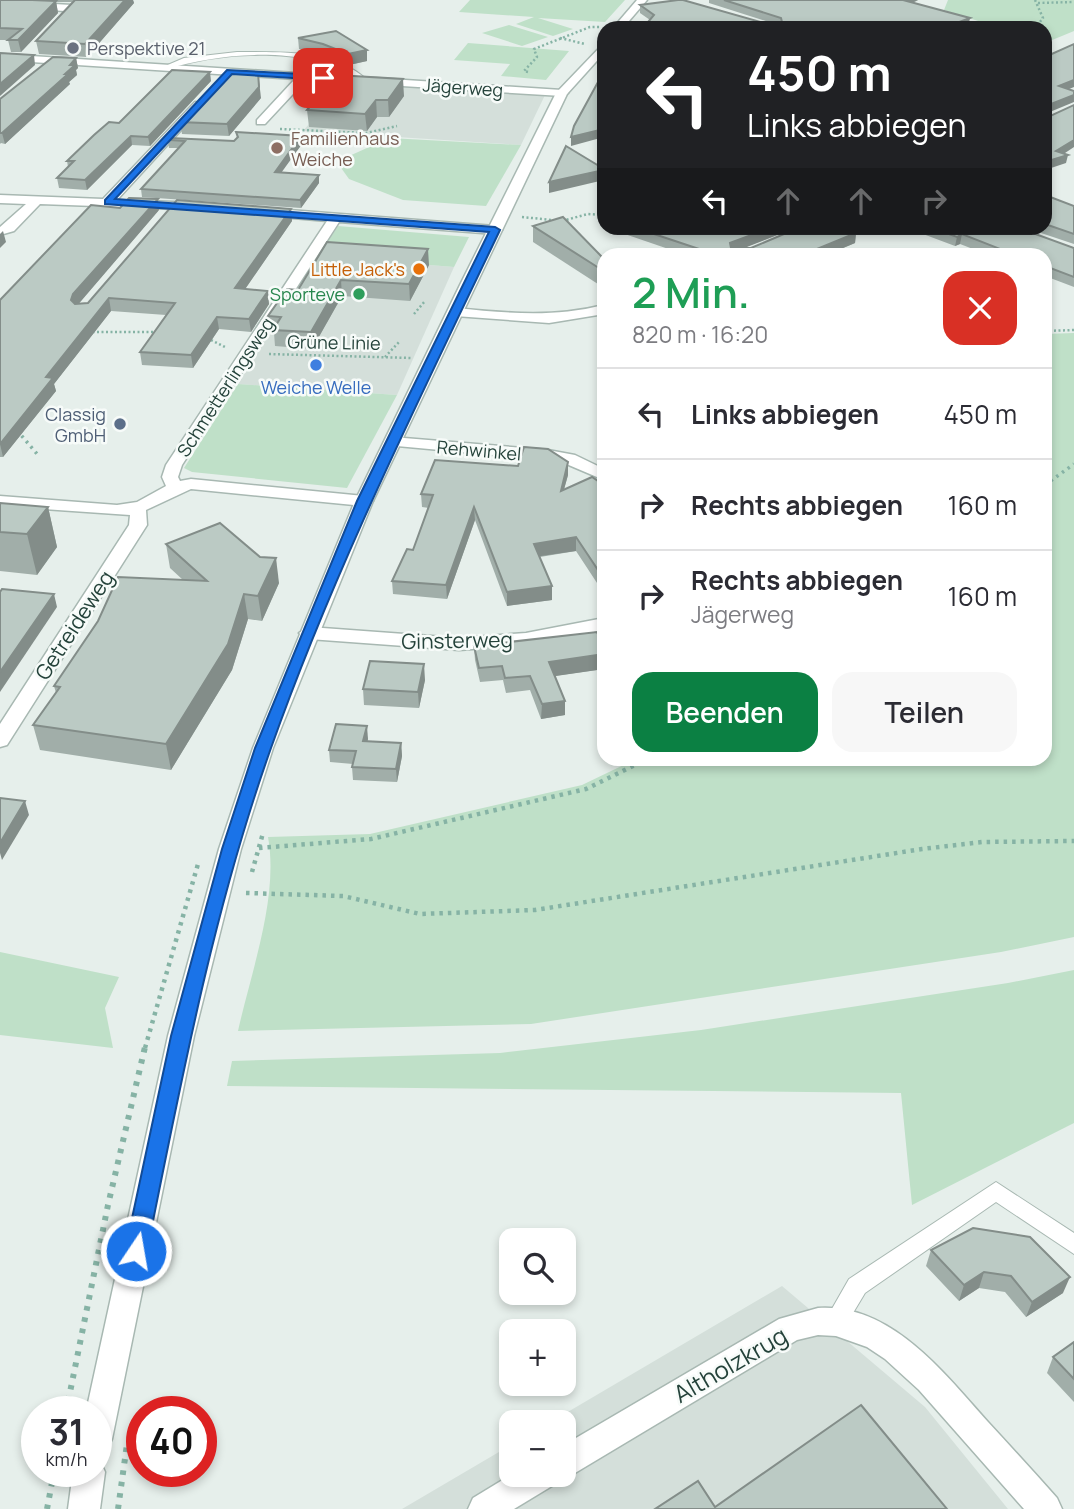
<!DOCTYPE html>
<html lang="de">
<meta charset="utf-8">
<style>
:root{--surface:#fff;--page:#f7f7f7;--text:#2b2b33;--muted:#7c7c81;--line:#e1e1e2;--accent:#0b8043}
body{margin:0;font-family:Manrope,sans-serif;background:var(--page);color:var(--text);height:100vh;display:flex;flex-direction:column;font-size:26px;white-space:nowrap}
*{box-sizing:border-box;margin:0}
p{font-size:23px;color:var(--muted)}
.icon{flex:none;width:38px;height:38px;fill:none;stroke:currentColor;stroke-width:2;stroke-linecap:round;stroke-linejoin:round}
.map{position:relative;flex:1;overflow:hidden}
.drawer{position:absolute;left:597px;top:248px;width:455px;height:518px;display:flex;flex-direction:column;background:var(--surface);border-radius:21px;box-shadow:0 4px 10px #0003}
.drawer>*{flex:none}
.hud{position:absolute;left:597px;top:21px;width:455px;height:214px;border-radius:21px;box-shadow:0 4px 10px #0003;background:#202124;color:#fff;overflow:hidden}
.fabs{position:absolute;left:499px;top:1228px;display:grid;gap:14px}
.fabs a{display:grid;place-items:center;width:77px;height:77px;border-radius:14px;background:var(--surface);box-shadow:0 4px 10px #0003;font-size:35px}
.speed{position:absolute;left:21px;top:1396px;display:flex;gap:14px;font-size:35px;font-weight:700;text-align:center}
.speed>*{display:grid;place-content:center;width:91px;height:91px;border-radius:50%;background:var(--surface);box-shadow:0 4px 10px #0003;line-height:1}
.speed small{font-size:18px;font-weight:400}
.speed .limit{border:10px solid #d22;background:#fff;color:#111}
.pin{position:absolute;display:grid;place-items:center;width:60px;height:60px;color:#fff;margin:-30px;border-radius:14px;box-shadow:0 4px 10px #0006}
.me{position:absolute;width:77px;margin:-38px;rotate:12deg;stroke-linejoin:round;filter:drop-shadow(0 0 5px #0008)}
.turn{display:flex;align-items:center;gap:24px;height:147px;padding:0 35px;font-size:32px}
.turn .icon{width:91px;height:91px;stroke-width:2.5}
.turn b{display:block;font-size:49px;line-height:60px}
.lanes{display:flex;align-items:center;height:66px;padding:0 35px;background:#0003;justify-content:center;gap:35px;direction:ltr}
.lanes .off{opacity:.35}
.round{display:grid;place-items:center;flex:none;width:74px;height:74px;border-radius:21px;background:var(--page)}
.overview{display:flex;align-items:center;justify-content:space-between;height:119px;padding:0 35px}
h1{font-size:42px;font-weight:600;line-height:52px;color:#1e9e55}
.button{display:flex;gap:14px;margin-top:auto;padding:14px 35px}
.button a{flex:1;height:80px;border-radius:21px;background:var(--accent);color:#fff;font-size:28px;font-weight:600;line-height:80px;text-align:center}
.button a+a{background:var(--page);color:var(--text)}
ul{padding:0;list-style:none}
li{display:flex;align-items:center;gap:21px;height:91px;padding:0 35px;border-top:2px solid var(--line)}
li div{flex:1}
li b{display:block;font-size:26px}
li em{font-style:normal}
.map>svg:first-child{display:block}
</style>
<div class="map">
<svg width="1074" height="1509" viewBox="0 0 1074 1509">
<rect width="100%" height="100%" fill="#e6efeb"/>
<g fill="#d4dfda">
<path d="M346,81L545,95L521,145L303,131Z"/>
<path d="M318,256L454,267L397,395L238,384Z"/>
<path d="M782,1286L925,1407L1008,1509H402L511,1445V1475H564V1423H549Z"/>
</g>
<g fill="#bfe0c8">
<path d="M470,0H625L605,22L538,18L573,29L553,36L516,24L534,17L459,12Z"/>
<path d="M948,0H1074V31L1045,43V28H1000L944,10Z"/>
<path d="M509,25L548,37L522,46L482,33Z"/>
<path d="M468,43L569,51L546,80L501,76L510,64L454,60Z"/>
<path d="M389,138L521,145L486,206L403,200L349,179L339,165L347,157Z"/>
<path d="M338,226L469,237L454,267L318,256Z"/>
<path d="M1074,333V937L1001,952L531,1024L238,1031C251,972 279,897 268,837L370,834L582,785L634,760H1045V334Z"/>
<path d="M238,384L397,395L347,488L192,472L184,468Z"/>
<path d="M0,952L119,977L105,1008L113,1048L0,1035Z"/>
<path d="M1074,970V1123L912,1205L901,1093L227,1086L232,1061L500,1053L701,1030L1008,983Z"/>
</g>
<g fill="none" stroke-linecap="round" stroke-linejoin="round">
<defs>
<g id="service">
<path d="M237,52C279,52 335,49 367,80L360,82C312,44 222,52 167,69L163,67L184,58Z"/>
<path d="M996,1182L1074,1233V1254L996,1202L865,1293L844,1328L836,1331L828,1328L825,1321L849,1279Z"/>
</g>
<g id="minor">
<path d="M0,1L72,5L77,8L56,30L51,27L65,11L0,7Z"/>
<path d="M0,54L562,90L568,93L562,96L306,80L265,124H257V120L295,79L0,60Z"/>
<path d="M195,102L205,104L117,200L200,203L206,207L205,210L40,204L14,231L0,235V227L26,204L0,203V195L103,199Z"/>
<path d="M263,208L495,226L502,230L495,234L339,222L182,465L178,477L180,481L191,479L364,496L373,501L364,506L191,489L146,510L147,525L7,745L0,747V724L129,525L130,515L0,506V496L117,505L137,502L166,486L162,477L166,465L327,221L258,215L257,212Z"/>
<path d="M604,305V314L549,323L455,316L448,312L455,308C508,313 551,318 604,305Z"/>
<path d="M392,437L548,450L575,455L604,469V480L564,463L548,460L386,445L384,442Z"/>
<path d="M604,618V630L526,645L459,650L309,639L299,633L309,627L459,638L526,633Z"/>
<path d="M818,1308C891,1303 945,1374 988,1422C1011,1447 1034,1472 1057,1498L1062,1509H1024L919,1390L885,1359L867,1347L836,1336L818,1335L797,1340L575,1473L564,1478L558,1475H564V1445L779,1319Z"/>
<path d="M511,1475H557L552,1486L514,1509H468L473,1498Z"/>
</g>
<g id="tertiary">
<path d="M637,0H647L623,28H613Z"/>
<path d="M604,43V53L567,94L373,501L273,748L241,849L194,1036L112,1439L107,1450L96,1454V1412H86L168,1036L219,849L253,748L355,501L460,285L556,93Z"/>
<path d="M96,1459L100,1461L105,1472L100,1509H68L73,1472H96Z"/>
</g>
</defs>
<use href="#service" stroke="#a8b8b2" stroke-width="2"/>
<use href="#minor" stroke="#a8b8b2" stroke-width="3"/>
<use href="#tertiary" stroke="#a8b8b2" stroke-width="3"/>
<g stroke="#86b3a5" stroke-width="2.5" stroke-dasharray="2 2.5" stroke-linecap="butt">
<path d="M1035,0L1043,18L1035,28"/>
<path d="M1038,3L1074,2"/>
<path d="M560,38L585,44"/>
<path d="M528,72L524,71L537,57L534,49L590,27H601"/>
<path d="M280,129L366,133L397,126"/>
<path d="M522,217L562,221L588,214L604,215"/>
<path d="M414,314L425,301"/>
<path d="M1045,331L1074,330"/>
<path d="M88,332H160"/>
<path d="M207,338L227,348"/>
<path d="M269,354L411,358"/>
<path d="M385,357L400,341"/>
</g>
<g stroke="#86b3a5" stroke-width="3.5" stroke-dasharray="2.5 4.5" stroke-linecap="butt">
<path d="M15,435H21L38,455"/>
<path d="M1045,485L1074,464"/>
</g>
<g stroke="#86b3a5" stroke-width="4.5" stroke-dasharray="3.5 5" stroke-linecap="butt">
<path d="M259,848L371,839L586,789L645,760"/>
<path d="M252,872L263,833"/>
<path d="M246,893L343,896L420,914L535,910L922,849L982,842L1074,841"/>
<path d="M145,1048L198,864"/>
</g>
<g stroke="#86b3a5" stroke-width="6" stroke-dasharray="4.5 7" stroke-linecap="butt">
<path d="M66,1412L108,1205L145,1047"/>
<path d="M47,1509L54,1472"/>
<path d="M118,1509L127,1444"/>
</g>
<use href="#service" fill="#fff" fill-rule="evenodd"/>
<use href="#minor" fill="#fff" fill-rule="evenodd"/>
<use href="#tertiary" fill="#fff" fill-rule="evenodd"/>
</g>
<g fill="#a1aea9">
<path d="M0,0H133L134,3L87,57L39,54L36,41L72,2H56L58,13L21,52H11L8,40H0Z"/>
<path d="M678,0H683L764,23H772L709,3V0H918L913,3L970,18L968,25L966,26L968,28H643L650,20L640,13V5Z"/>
<path d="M336,31L367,61L349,65L324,55L299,49L298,38Z"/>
<path d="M76,58L78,68L76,70L77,75L69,82L70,84L5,144L1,143L0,144V99Z"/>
<path d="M211,81L150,146L132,145L87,190L59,188L57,178L68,167L67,161L119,123Z"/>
<path d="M404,96L389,117H377L367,131L309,127L307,110Z"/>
<path d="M261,98L229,136L182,134L180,122Z"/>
<path d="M236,132L301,136L302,144L281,172L319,183L301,208L142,197L141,189L179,148H169L168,140L234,141L237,139Z"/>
<path d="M1045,195L1074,206V244L1026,228H1045Z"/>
<path d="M291,209L292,221L245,289L269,304L251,332L219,329L193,368L142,365L140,352L166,315L111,311L54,384L56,391L3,457H0V300L159,210L78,304L88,303Z"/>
<path d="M533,226L604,259L601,286L533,242Z"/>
<path d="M613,228H795L743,248H751L856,233L855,243L824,256H689L613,230Z"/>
<path d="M907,228H1019L1074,248V287L1045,276V256H991L960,244L955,246Z"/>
<path d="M327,242L429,265L410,301L342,296L312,349L275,346L274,333H270L268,316L298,290Z"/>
<path d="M568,475L564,489L604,481L599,586L576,551L540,557L552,600L507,606L475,520L447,599L393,594L392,581L413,550L429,508L422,507L421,494Z"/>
<path d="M0,503L48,507L57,547L37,575L0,571Z"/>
<path d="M166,544L279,583L262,621L248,619L232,670L171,770L40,750L33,725L56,693L54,686L98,621L183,580L170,568Z"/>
<path d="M474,646L604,669L554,676L565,701V715L541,719L530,690L506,693L503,680L480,682L475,660Z"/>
<path d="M425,680L419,708L364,705L363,689Z"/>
<path d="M368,739L367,742L401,743L402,756L397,782L353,780L352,767L353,764L330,762L329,750Z"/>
<path d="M931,1250L1063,1293L1026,1317L1005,1292L979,1288L959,1301L926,1266Z"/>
<path d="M1074,1342V1402L1047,1373L1053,1357Z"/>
</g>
<g fill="#838d89">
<path d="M125,0H133L134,3L87,57L85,44Z"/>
<path d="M903,0H918L902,7Z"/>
<path d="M56,1L58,13L21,52L18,40Z"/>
<path d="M970,18L968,25L962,28L954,24Z"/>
<path d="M367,50V61L349,65L348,54Z"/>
<path d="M34,55L35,65L0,96V84Z"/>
<path d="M76,58L78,68L76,70L77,75L69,82L70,84L5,144L2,133Z"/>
<path d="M210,72L211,81L150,146L148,137Z"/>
<path d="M258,72L261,98L229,136L227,124Z"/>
<path d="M403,79L404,96L389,117L388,100Z"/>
<path d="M1074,80V87L1057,94L1059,86Z"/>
<path d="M1074,95V102L1045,114L1046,106Z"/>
<path d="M376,100L377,117L367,131L365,114Z"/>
<path d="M604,129V137L571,146V137Z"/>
<path d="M131,136L132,145L87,190L85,180Z"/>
<path d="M301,136L302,144L276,180L275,172Z"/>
<path d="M1074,140V147L1056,159L1068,155L1066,163L1045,170V162L1056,151Z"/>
<path d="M604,170V180L549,193V182Z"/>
<path d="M319,175V183L301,208L300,200Z"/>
<path d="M158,199L159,210L76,307L71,300L73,294Z"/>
<path d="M291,209L292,221L237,301L235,288Z"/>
<path d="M770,228H795L729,254L730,243Z"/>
<path d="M3,231L6,242L0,248V234Z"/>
<path d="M856,233L855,243L824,256H800Z"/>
<path d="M962,234L960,244L955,246L957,237Z"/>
<path d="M428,249L429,265L410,301L409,284Z"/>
<path d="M604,267V283L601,286L602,270Z"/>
<path d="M341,280L342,296L312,349L311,332Z"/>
<path d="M268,291L269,304L251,332L249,319Z"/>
<path d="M109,298L111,311L54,384L56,391L3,457L0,444L46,377Z"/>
<path d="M217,317L219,329L193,368L191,355Z"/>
<path d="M568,462V475L560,504L561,491Z"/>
<path d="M48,507L57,547L37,575L27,534Z"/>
<path d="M474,507L475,520L447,599L446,585Z"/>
<path d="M576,537V551L534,557V544Z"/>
<path d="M276,558L279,583L262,621L258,596Z"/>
<path d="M604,572V585L599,586L600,573Z"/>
<path d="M552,586V600L507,606V592Z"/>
<path d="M54,594L57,607L0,692V672Z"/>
<path d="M244,594L248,619L232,670L171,770L166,744Z"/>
<path d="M604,654V669L549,677V662Z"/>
<path d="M424,664L425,680L419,708L418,692Z"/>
<path d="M565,701V715L541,719L542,704Z"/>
<path d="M367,726L368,739L364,754L363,741Z"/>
<path d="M401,743L402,756L397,782L396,769Z"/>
<path d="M25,801L29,815L2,860L0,853V843Z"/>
<path d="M984,1272L979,1288L959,1301L964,1285Z"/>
<path d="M1070,1277L1063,1293L1026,1317L1032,1302Z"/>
</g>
<g fill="#bbcac4" stroke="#838d89" stroke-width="2">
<path d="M0,0H32L56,1L18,40H8L22,29L0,28Z"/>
<path d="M75,0H125L85,44L36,41Z"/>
<path d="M678,0H683L764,23L782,22L781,18L724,0H903L970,18L954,24L968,27L966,28H643L654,15L640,5Z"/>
<path d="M336,31L367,50L348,54L323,44L298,38Z"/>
<path d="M1074,44V80L1059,86L1074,91V95L1046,106V118L1074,105V140L1056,151L1068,155L1045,162V57Z"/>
<path d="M0,53L34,55L0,84Z"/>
<path d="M53,57L76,58L70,65H75L65,74H68L2,133H0V99Z"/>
<path d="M172,70L210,72L148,137L131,136L85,180L57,178L74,161H67L94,135L109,122L119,123Z"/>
<path d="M228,71L258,72L259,87L227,124L180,122Z"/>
<path d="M336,75L403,79L388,100H376L365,114L307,110Z"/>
<path d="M604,75V129L571,137L574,126L598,82Z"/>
<path d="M236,132L301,136L275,172L319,175L300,200L141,189L185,141L168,140L170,138L234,141L238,137Z"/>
<path d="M566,146L604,169V170L549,182Z"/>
<path d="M1045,195L1074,206V234L1045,224Z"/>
<path d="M129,198L158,199L73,294L71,300L75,304L88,303L177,200L291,209L235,288L268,291L249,319L217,317L191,355L140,352L175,303L109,298L46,377L53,378L0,444V300L91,205L120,208Z"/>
<path d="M563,217L604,259V267L602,270L533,226Z"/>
<path d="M636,228H770L730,243L731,248H751L798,228H840L856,233L800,256H720Z"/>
<path d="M932,228H1019L1074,248V277L1045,266V256H1018L962,234L957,237Z"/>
<path d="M327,242L428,249L409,284L341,280L311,332L273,330L281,317L268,316L287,289L298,290Z"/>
<path d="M524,447L548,449L568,462L561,491L592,477L601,483L604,481V572L600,573L576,537L534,544L552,586L507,592L474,507L446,585L392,581L407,549L413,550L433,495L421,494L435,460L518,466Z"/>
<path d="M0,503L48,507L27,534L0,532Z"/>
<path d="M220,523L260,557L276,558L258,596L244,594L228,644L166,744L33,725L60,687L54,686L98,621L118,577L207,581L166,544Z"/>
<path d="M2,589L54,594L0,672V592Z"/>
<path d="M597,632L604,647V654L549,662L565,701L542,704L530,676L505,678L502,666L479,668L474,646Z"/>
<path d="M370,661L424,664L418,692L363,689Z"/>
<path d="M336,724L367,726L363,741L401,743L396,769L352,767L356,751L329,750Z"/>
<path d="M0,798L25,801L0,843Z"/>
<path d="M973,1228L1030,1237L1070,1277L1032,1302L1011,1276L984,1272L964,1285L931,1250Z"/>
<path d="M1074,1342V1379L1053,1357Z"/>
<path d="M861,1405L947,1509H655L698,1481L715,1507Z"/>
</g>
<path fill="#1a73e8" stroke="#114b97" stroke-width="2" d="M227,70L323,75L328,78L323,80L232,74L115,199L495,227L500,230C419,400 334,570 271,748C213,911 181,1082 147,1251L143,1257L136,1260L128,1257L125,1251L171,1036L222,849L255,748L357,501L489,232L105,204V200Z"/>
<circle fill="#6b7280" stroke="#f7fbf9" stroke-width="2.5" cx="73" cy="48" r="7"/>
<circle fill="#8d6e63" stroke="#f7fbf9" stroke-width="2.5" cx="277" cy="148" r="7"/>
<circle fill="#e8710a" stroke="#f7fbf9" stroke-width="2.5" cx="419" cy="269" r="7"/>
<circle fill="#2e9e5b" stroke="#f7fbf9" stroke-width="2.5" cx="359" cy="294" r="7"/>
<circle fill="#3f7fe0" stroke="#f7fbf9" stroke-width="2.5" cx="316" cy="365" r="7"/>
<circle fill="#5c6f8a" stroke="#f7fbf9" stroke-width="2.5" cx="120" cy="424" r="7"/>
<g text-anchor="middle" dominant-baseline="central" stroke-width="5" stroke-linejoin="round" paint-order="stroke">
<g font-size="18" fill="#5b616d" stroke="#f7fbf9" text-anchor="start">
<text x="87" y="48">Perspektive 21</text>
</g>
<g font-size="18" fill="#24423a" stroke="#f7fbf9">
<text transform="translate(463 87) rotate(4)">Jägerweg</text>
<text transform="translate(334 342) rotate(1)">Grüne Linie</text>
<text transform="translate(225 387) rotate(-57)">Schmetterlingsweg</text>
<text transform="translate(479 450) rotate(5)">Rehwinkel</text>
</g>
<g font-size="18" fill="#785e54" stroke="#f7fbf9" text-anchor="start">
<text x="291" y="138">Familienhaus<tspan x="291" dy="21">Weiche</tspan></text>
</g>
<g font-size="18" fill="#c56008" stroke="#f7fbf9" text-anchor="end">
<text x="405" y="269">Little Jack's</text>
</g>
<g font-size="18" fill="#27864d" stroke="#f7fbf9" text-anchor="end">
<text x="345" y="294">Sporteve</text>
</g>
<g font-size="18" fill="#366cbe" stroke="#f7fbf9">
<text x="316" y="387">Weiche Welle</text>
</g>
<g font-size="18" fill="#4e5e75" stroke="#f7fbf9" text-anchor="end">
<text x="106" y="414">Classig<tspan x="106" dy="21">GmbH</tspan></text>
</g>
<g font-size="21" fill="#24423a" stroke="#f7fbf9">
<text transform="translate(74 625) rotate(-57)">Getreideweg</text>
<text transform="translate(457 640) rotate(-1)">Ginsterweg</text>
</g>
<g font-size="24" fill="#24423a" stroke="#f7fbf9">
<text transform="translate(730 1364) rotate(-30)">Altholzkrug</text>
</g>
</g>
</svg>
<div class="fabs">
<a><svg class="icon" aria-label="search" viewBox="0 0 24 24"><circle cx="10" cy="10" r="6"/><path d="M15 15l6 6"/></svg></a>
<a>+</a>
<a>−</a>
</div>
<div class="speed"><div>31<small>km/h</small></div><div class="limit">40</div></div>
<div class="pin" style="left:323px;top:78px;background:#d93025"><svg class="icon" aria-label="arrive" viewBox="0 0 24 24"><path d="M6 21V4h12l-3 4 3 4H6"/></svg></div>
<svg class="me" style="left:136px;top:1251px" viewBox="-20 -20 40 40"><circle r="17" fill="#1a73e8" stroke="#fff" stroke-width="3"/><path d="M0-11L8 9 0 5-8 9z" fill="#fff"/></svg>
<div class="hud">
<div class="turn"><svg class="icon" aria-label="left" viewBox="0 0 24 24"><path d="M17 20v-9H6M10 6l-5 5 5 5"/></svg><div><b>450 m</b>Links abbiegen</div></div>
<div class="lanes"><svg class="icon" aria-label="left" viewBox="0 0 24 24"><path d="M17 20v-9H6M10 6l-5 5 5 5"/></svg><svg class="icon off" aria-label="ahead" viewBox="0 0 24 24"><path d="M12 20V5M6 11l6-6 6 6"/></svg><svg class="icon off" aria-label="ahead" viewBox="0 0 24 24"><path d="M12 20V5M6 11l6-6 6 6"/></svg><svg class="icon off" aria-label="right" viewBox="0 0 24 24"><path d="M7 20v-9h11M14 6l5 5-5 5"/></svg></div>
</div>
<section class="drawer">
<div class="overview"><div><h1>2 Min.</h1><p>820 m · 16:20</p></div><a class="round" style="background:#d93025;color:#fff"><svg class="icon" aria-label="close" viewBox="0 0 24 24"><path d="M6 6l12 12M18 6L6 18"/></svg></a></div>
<ul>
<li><svg class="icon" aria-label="left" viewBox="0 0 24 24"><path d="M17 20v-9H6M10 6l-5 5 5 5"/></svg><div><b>Links abbiegen</b></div><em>450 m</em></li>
<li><svg class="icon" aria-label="right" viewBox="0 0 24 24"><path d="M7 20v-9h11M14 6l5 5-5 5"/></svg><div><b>Rechts abbiegen</b></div><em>160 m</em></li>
<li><svg class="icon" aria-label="right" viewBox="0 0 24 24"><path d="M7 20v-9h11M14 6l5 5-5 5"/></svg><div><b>Rechts abbiegen</b><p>Jägerweg</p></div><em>160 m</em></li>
</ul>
<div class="button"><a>Beenden</a><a>Teilen</a></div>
</section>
</div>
